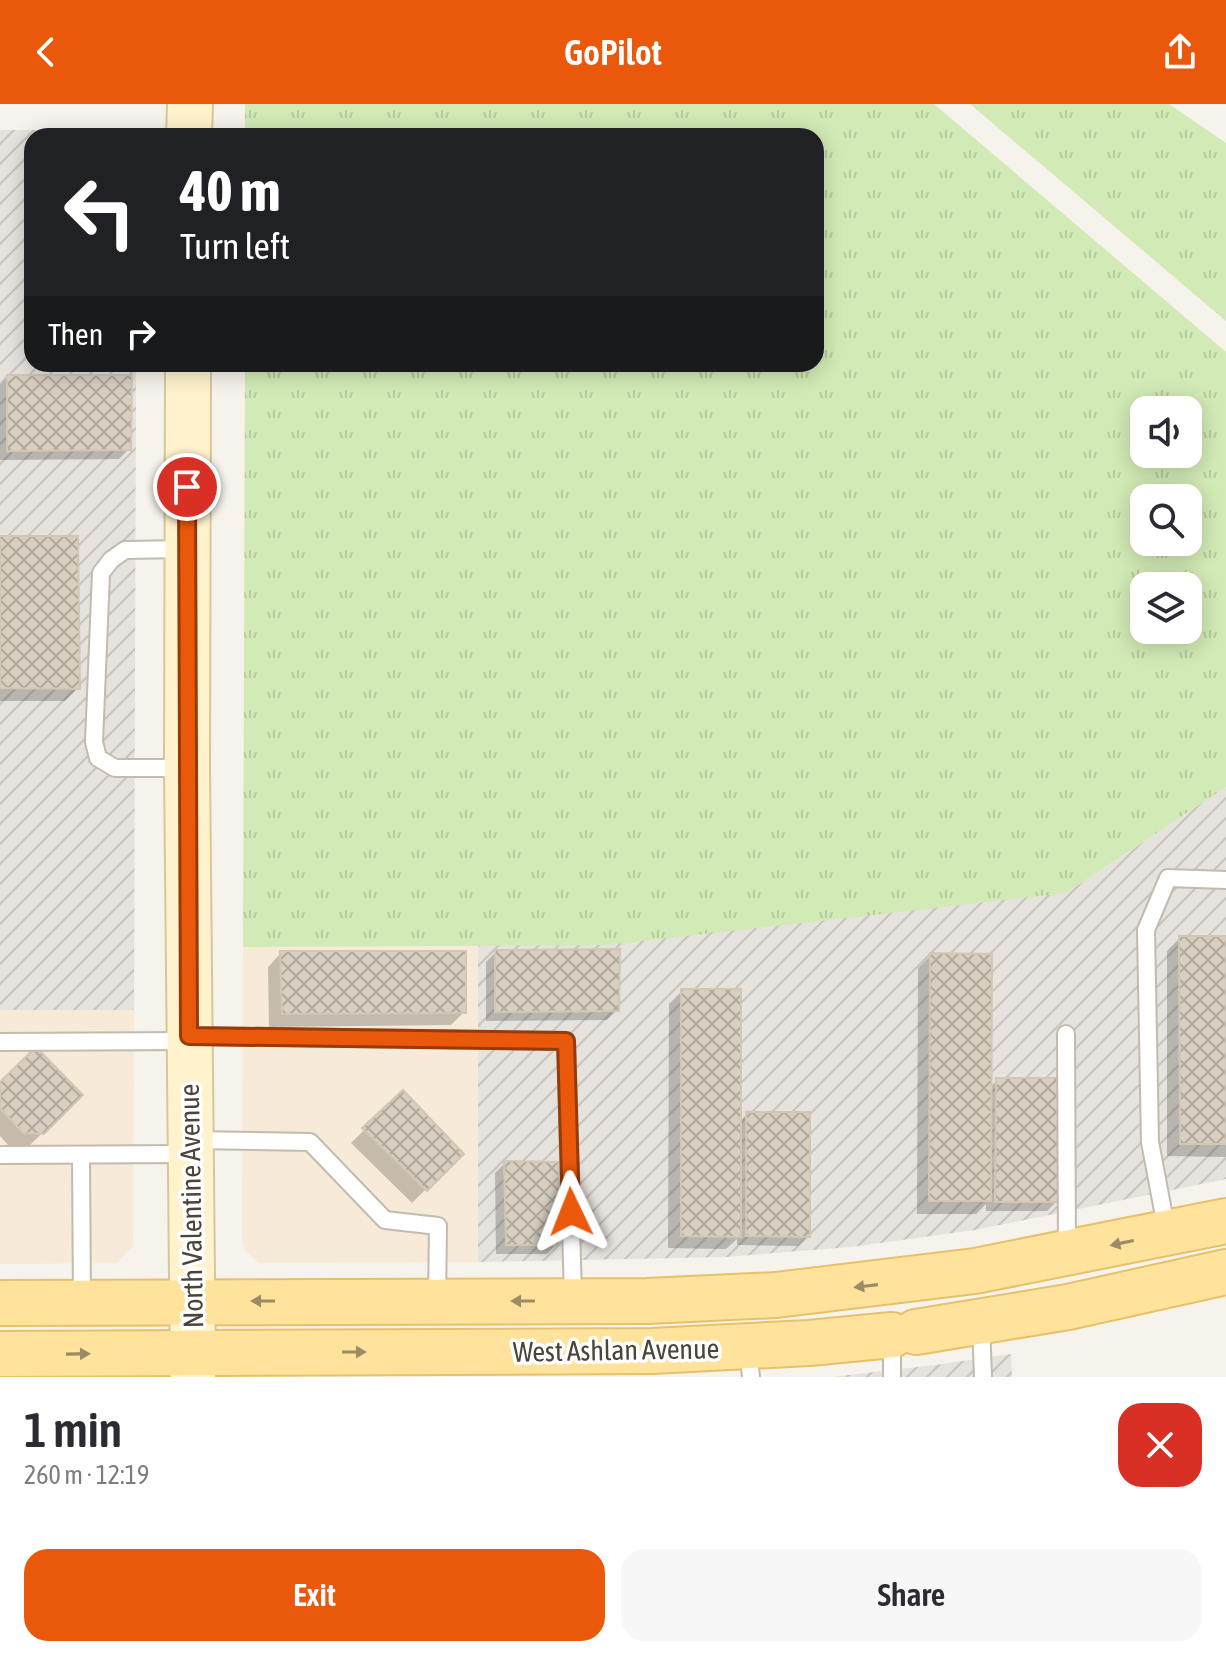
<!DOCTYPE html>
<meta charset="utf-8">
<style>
:root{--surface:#fff;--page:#f7f7f7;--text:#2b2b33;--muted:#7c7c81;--accent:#ea580c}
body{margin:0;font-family:"Asap Condensed",sans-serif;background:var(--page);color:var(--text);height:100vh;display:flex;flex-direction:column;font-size:30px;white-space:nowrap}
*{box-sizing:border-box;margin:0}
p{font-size:26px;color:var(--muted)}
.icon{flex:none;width:44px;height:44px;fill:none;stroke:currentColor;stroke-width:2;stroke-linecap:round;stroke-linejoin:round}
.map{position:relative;height:1273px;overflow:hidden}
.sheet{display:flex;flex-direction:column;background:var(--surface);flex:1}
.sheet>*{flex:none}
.hud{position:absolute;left:24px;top:24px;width:800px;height:244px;border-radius:24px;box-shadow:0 4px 20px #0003;background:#202124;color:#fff;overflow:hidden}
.fabs{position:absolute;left:1130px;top:292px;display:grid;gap:16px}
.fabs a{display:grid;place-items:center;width:72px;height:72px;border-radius:16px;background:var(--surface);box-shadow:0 4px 20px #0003;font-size:40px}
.pin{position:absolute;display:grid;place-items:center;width:68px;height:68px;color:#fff;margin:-34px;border:4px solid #fff;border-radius:50%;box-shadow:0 2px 8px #0007}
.me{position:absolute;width:88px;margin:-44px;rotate:358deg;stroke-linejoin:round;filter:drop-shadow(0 0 6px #0008)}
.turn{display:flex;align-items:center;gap:28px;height:168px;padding:0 24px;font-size:36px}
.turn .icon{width:104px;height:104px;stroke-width:2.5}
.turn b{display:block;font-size:56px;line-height:68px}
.then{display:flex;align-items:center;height:76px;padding:0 24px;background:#0003;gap:16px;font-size:30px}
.round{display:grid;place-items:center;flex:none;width:84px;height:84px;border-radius:24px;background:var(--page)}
.headline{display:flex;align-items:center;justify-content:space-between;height:136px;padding:0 24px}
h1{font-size:48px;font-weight:600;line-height:60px}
.primary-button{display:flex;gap:16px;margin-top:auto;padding:16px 24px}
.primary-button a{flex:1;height:92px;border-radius:24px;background:var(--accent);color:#fff;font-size:32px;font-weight:600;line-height:92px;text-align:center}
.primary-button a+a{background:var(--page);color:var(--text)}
header{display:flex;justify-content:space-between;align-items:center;height:104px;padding:0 24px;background:var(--accent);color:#fff;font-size:36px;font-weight:600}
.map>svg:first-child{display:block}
</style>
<header><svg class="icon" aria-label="back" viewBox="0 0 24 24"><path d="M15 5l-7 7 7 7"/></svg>GoPilot<svg class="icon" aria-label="share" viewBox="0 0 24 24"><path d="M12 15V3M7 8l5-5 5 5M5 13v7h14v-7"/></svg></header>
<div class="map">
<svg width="1226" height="1273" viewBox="0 0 1226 1273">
<defs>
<pattern id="industrial-furrows" width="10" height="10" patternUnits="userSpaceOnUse" patternTransform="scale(2)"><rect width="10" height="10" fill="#e6e2dd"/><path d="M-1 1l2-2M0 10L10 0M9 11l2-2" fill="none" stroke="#c7c3be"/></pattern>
<pattern id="grass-tufts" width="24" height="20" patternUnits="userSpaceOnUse" patternTransform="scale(2)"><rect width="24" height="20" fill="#d2eab5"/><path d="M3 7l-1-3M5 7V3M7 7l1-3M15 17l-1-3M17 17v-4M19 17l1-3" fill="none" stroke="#b6ca9c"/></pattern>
<pattern id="building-cross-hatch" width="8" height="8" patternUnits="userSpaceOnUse" patternTransform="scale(2)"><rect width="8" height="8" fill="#d8cfc1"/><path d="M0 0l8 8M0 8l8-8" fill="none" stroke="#b1aa9e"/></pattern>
</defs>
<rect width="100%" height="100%" fill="#f6f3ec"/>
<g fill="#f7ead8">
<path d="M478,841V1158L259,1159L245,1146L242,1135L243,843Z"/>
<path d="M0,906H134L133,1142L117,1159L0,1160Z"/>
</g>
<g fill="url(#industrial-furrows)">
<path d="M0,26H120L126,32H32V260H136L134,906H0Z"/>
<path d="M1226,683V1075L975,1126L851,1143L726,1153L478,1158V841L1066,789Z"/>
<path d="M1011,1250L1012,1273H831L935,1261Z"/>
</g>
<g fill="url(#grass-tufts)" fill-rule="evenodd">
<path d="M245,0H934L1226,248V683L1066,789L607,841L243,843L245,260H816V32H245ZM1144,306H1188V350H1144ZM1144,394H1188V438H1144ZM1144,482H1188V526H1144Z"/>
<path d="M970,0H1169L1226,39V217Z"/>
</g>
<g fill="#0003">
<path d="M8,273L129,345L119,355L0,356V281Z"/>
<path d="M0,434L78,584L65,597H0Z"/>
<path d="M1180,834H1226V1053L1167,1052V847Z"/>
<path d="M496,848L617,906L607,916L486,917V858Z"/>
<path d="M281,849L464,908L451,921L269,923L268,863Z"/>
<path d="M931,851L990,984L997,976L1057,1097L1047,1107H986V1100L976,1110H917L918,864Z"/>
<path d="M682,887L739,1018L747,1010L808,1132L798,1142L737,1141V1135L726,1145L668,1144L669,900Z"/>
<path d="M0,981L81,991L29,1042H9L0,1032Z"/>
<path d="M402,989L461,1050L412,1099L351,1039Z"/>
<path d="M505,1059L557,1140L547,1150H496L495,1069Z"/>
</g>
<g fill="url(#building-cross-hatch)" stroke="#d3c7b4" stroke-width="2">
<path d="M7,271H132L131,346L7,347Z"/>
<path d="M0,432H78L80,585L0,584Z"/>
<path d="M1179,832H1226V1040H1180Z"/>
<path d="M620,845L619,907L495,908V846Z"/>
<path d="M280,847H466V909L282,910Z"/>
<path d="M930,849L992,850L991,1097H929Z"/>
<path d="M681,885H741V1133L681,1132Z"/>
<path d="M36,943L83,991L44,1030L23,1029L0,1004V978Z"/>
<path d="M996,974H1058L1059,1098H995Z"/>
<path d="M403,986L464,1050L427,1087L362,1024Z"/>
<path d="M746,1008H810V1133L746,1132Z"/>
<path d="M504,1057L559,1058V1141H506Z"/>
</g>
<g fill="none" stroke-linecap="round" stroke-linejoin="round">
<defs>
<g id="lane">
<path d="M185,445L125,446L111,456L101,469L94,638L98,654L115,664H185"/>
<path d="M1066,930L1067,1148"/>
<path d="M192,932L566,937L573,1195"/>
<path d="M0,938L188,937"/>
<path d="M192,1036L310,1038L385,1116L438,1122L437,1196"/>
<path d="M0,1051L188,1050"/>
<path d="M81,1051L82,1198"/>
<path d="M1167,1128L1150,1038L1146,826L1168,774L1226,776"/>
<path d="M981,1219L983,1273"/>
<path d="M892,1235V1273"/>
<path d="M748,1245L751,1273"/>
</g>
<g id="secondary">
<path d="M189,32L190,0"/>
<path d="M188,260L187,664L193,1273"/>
</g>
<g id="primary">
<path d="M0,1199L647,1197L776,1191L975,1167L1226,1117"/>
<path d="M916,1228L1068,1203L1226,1168"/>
<path d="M0,1250L652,1247L809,1239L892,1231"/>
</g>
</defs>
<use href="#lane" stroke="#c2bbae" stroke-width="20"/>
<use href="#secondary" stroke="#d6c79b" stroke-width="48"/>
<use href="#primary" stroke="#e6c16a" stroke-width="48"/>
<use href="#lane" stroke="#fff" stroke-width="16"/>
<use href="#secondary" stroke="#fff3cd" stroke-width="44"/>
<use href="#primary" stroke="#ffe39c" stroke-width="44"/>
</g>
<defs><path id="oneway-solid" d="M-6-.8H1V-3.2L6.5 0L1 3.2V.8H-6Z" transform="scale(2)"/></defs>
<g fill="#9c8c66">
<use href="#oneway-solid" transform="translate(1122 1139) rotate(168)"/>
<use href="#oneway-solid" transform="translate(866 1182) rotate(173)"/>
<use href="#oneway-solid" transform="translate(263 1197) rotate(180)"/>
<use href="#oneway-solid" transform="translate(523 1197) rotate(180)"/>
<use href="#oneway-solid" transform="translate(354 1248)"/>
<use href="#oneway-solid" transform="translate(78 1250) rotate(-1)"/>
</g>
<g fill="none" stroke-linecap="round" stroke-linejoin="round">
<defs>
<path id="route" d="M187,383L189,932L566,937L571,1108"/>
</defs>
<use href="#route" stroke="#983908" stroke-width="20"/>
<use href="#route" stroke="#ea580c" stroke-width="14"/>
</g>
<g text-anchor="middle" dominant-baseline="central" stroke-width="7" stroke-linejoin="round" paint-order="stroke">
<g font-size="28" fill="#4b4439" stroke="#fff">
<text transform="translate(191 1102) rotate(-91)">North Valentine Avenue</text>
<text transform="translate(616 1246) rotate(-1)">West Ashlan Avenue</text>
</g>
</g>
</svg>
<div class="fabs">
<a><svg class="icon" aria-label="sound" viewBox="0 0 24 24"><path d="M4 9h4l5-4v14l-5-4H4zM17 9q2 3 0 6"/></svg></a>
<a><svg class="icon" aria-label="search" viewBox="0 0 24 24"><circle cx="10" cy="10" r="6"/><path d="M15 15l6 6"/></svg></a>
<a><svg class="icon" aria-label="layers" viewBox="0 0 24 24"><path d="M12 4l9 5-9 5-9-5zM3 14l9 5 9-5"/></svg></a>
</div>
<div class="pin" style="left:187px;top:383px;background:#d93025"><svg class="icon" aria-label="arrive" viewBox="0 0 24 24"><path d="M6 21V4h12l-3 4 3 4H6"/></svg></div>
<svg class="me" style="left:571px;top:1108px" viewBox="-20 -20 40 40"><path d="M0-17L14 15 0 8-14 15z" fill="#ea580c" stroke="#fff" stroke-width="4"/></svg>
<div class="hud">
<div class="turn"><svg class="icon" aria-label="left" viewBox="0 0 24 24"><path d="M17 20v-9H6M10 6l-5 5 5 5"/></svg><div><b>40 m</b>Turn left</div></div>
<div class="then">Then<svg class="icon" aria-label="right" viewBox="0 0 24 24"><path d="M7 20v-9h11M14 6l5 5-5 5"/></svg></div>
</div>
</div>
<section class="sheet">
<div class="headline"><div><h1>1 min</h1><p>260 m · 12:19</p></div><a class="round" style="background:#d93025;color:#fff"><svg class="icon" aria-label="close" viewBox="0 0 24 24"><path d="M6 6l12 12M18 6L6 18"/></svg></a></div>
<div class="primary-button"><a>Exit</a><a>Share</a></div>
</section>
